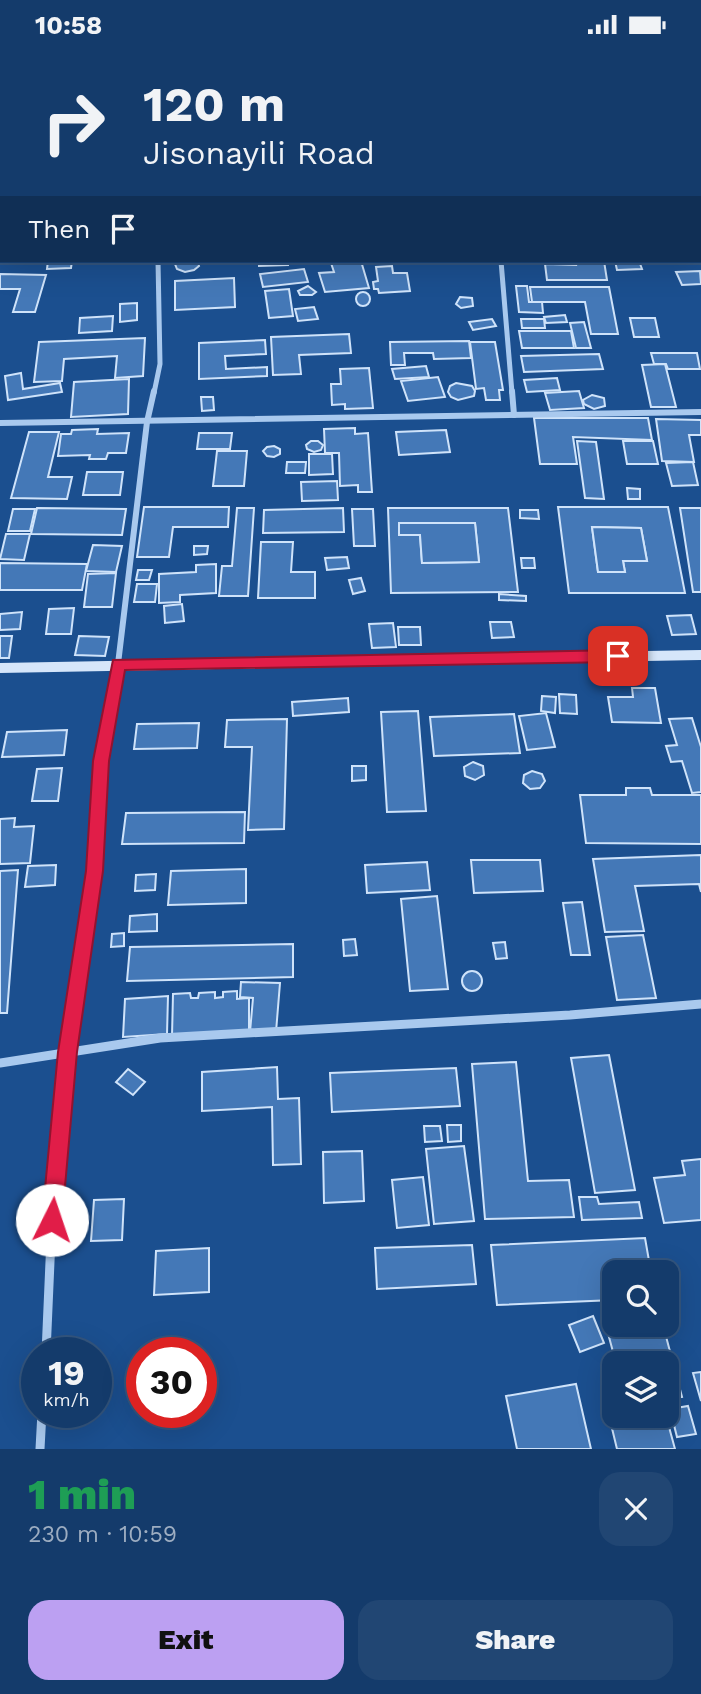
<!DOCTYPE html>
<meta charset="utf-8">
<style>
:root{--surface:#143b6b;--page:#214673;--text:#f1f3f6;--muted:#9dadc1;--line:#33557e;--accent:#bca0f2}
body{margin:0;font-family:"Work Sans",sans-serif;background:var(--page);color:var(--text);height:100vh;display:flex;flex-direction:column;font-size:26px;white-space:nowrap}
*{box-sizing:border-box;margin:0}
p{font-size:23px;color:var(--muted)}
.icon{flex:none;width:38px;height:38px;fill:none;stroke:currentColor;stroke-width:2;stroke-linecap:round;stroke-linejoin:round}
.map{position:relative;height:1400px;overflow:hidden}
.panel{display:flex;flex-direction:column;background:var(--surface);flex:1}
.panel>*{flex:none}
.top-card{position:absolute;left:0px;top:0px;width:702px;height:214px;box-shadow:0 7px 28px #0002,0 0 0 2px var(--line);background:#143b6b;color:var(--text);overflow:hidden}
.controls{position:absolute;left:602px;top:1211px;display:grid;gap:14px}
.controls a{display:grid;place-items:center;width:77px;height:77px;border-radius:14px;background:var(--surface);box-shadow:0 7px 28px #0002,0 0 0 2px var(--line);font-size:35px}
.speed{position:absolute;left:21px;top:1288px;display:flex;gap:14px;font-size:35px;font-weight:700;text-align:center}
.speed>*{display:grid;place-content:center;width:91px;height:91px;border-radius:50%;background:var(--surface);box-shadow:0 7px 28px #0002,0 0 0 2px var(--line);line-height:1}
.speed small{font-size:18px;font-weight:400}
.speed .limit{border:10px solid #d22;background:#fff;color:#111}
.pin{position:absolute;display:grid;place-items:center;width:60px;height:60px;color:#fff;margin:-30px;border-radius:14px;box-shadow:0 4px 10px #0006}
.me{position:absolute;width:77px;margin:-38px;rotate:4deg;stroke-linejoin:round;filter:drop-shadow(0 0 5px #0008)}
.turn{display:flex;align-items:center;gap:24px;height:147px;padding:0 28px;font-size:32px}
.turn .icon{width:91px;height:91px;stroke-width:2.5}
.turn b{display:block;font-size:49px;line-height:60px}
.then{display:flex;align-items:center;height:66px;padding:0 28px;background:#0003;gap:14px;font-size:26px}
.round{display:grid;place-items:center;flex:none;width:74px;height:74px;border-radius:21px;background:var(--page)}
.head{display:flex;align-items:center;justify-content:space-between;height:119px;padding:0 28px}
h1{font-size:42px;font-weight:800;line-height:52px;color:#1e9e55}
.button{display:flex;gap:14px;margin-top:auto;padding:14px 28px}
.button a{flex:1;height:80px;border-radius:21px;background:var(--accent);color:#111;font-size:28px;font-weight:800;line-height:80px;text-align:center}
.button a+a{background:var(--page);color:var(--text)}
.status{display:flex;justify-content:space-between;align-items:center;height:49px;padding:0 35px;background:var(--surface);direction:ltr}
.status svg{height:19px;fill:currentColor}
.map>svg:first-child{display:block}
</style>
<div class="status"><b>10:58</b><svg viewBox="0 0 49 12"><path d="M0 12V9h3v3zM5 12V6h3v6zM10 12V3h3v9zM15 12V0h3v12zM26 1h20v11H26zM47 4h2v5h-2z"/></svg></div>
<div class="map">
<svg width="701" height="1400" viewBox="0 0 701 1400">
<rect width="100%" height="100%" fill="#1b4f8f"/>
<g fill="#4478b7" stroke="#cfe3fa" stroke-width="2" fill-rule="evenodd">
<path d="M48,212H72L71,219L47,220Z"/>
<path d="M179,212H197L199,217L194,221L185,223L177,220L175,215Z"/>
<path d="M259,212H288V216L259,217Z"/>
<path d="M361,212L369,239L325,243L319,224L334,223L331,214Z"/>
<path d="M575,212H604L607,231H547L545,215L576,216Z"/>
<path d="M615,212H639L642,220L617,221Z"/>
<path d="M392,217L393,224H407L410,242L379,244L378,240H374L373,233L378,232L376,218Z"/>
<path d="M304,220L308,233L263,238L260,225Z"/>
<path d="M700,222L701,235L682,236L676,223Z"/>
<path d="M0,225L46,226L35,263H13L20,240H0Z"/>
<path d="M234,229L235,258L175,261V232Z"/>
<path d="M308,237L316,243L312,246H300L298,242Z"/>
<path d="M516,237H527L529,253H542L543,264L519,263Z"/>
<path d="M530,238H609L618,285H591L585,253H532Z"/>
<path d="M289,240L293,267L269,269L265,242Z"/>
<circle cx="363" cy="250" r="7"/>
<path d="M460,248L472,249L473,257L461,259L456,255Z"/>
<path d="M137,254V271L120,273V255Z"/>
<path d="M314,258L318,270L298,272L295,260Z"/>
<path d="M565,266L567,273L546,274L544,268Z"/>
<path d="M113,267L112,282L79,284L80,269Z"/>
<path d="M630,269H655L659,288H634Z"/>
<path d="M492,270L496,277L473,281L469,273Z"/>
<path d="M521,270H544L545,279H522Z"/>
<path d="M584,273L591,299H576L570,274Z"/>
<path d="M519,282H571L574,299H522Z"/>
<path d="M349,285L351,304L299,306L301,325L273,326L271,288Z"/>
<path d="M145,289L143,327L115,329L117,307L64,310L62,332L34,333L39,293Z"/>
<path d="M265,291L266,305L225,307L226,320L267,318V327L199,330V294Z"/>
<path d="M469,292L471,309L434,310L433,304H404L405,316H391L390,293Z"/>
<path d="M470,293H495L503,341H499L500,351H486L484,339L476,340Z"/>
<path d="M651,304H697L700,320H668L666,315H654Z"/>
<path d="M599,305L603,320L524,323L521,307Z"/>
<path d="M665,315L676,358H651L642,316Z"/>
<path d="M426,317L429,328L395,330L392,320Z"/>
<path d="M369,319L373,359L345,360V355L332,356L331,335H341L340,320Z"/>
<path d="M21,324L23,340L60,334L62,343L8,351L5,327Z"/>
<path d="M438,328L445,348L408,352L401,332Z"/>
<path d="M557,329L560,341L527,343L524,331Z"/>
<path d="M129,330L128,365L71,368L74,333Z"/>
<path d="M456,334L472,337L475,342L474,347L458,351L451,348L448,343L450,337Z"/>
<path d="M579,342L584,359L550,361L545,344Z"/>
<path d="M592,346L604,349L605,357L594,360L584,355L583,351Z"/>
<path d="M201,348H213L214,361L202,362Z"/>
<path d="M534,369H648L652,391L573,388L577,415H540Z"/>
<path d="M656,370L701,371V386H689L694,413L662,412Z"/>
<path d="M355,379V385L368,384L372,443H358V436L340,437L339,404H325L324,380Z"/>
<path d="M98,380L97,385L129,384L126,404H108L106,410H89L90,406L58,407L61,385H71L72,381Z"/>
<path d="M446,381L450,403L399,406L396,383Z"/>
<path d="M29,383H59L48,428H72L67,450L11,449Z"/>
<path d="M199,384H232L230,400H197Z"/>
<path d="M311,392H318L323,396L321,401L314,403L307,400L306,396Z"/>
<path d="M577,392L596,393L604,450L585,449Z"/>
<path d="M623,392H653L658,415H627Z"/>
<path d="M274,397L280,400V405L274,408L267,407L263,402L267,398Z"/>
<path d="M217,402H247L244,437H213Z"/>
<path d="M309,405H332L333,425L309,426Z"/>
<path d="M287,413H306L305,424H286Z"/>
<path d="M693,413L698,436L672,437L666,414Z"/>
<path d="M87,423H123L120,446H83Z"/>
<path d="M337,432L338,451L302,452L301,433Z"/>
<path d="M627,439L640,440V450H628Z"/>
<path d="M144,458H229L228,478H173L169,508H137Z"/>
<path d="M558,458H668L685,544H569ZM592,478L641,479L647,512H623L625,523H598Z"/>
<path d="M37,459L126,460L122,486L31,485Z"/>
<path d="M237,459H254L248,547H219L222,517H232Z"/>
<path d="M343,459L344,483L263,484L264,461Z"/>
<path d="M388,459H508L518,543L391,544ZM399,474H475L479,513L422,514L420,486H399Z"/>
<path d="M680,459H701V543H693Z"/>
<path d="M13,460H35L30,482H8Z"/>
<path d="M352,460H373L375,497H354Z"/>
<path d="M520,461H538L539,470L520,469Z"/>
<path d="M399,474H475L479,513L422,514L420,486H399Z"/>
<path d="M592,478L641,479L647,512H623L625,523H598Z"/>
<path d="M6,485H30L24,511L0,510Z"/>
<path d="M261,493H293L291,523H315V549H258Z"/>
<path d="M93,496L122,497L116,523L86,522Z"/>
<path d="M194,497H208L207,505L194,506Z"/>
<path d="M347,508L349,519L327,521L325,509Z"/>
<path d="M521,509H534L535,519H522Z"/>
<path d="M0,514L87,515L82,541H0Z"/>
<path d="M216,515V544L180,546V553L159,554V525L196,523V516Z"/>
<path d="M138,521H152L149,531H136Z"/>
<path d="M116,524L112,558H84L88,525Z"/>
<path d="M361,529L365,542L353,545L349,531Z"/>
<path d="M137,535H157L155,553H134Z"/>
<path d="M499,545L526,547V552L499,551Z"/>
<path d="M182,555L184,572L165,574L164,557Z"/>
<path d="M74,559L71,585H46L49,560Z"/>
<path d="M22,563L20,580L0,581V565Z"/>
<path d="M691,566L696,585L672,586L667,567Z"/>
<path d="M490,573H511L514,588L492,589Z"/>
<path d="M393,574L396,598L372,599L369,575Z"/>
<path d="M398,578H420L421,596H399Z"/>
<path d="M0,587H12L9,609H0Z"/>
<path d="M79,587L109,588L105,607L75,606Z"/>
<path d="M632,639H655L661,674L612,673L608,648H633Z"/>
<path d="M559,645L576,646L577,665L560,664Z"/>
<path d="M542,647L556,648L555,664L541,662Z"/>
<path d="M348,649L349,663L293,667L292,653Z"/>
<path d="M418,662L426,762L387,763L381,663Z"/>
<path d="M546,664L555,698L527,701L519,667Z"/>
<path d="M514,665L520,704L434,707L430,668Z"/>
<path d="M692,669L701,698V743L692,744L682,712L671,713L666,697L677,696L669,670Z"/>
<path d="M287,670L284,780L248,781L252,698H225L227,671Z"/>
<path d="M199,674L197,699L134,700L137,675Z"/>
<path d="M67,681L64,706L2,708L7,683Z"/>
<path d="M473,713L483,717L484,726L475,731L465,727L464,718Z"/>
<path d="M352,717H366V731L352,732Z"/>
<path d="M62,719L58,752H32L37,720Z"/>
<path d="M532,722L542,725L545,732L540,739L530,740L523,734L524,726Z"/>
<path d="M626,739H650L652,746H701V795L586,794L580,746H626Z"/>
<path d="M245,763L244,794L122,795L126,764Z"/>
<path d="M15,769L14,778L34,777L30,814L0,815V770Z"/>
<path d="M701,806V843L699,835L635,837L644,882L605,883L593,810Z"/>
<path d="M471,811H540L543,842L474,844Z"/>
<path d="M427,813L430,841L367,844L365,816Z"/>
<path d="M56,816L55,836L25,838L28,817Z"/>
<path d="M246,820V854L168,856L171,822Z"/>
<path d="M18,821L7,964H0V822Z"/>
<path d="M156,825L155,841L135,842L136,826Z"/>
<path d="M437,847L448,940L410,942L401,850Z"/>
<path d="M582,853L590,906H571L563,854Z"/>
<path d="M157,865V882L129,883L130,867Z"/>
<path d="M124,884V897L111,898L112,885Z"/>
<path d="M643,886L656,949L617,951L606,888Z"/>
<path d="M355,890L357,906L344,907L343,891Z"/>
<path d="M505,893L507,909L496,910L493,894Z"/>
<path d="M293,895V928L127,932L130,898Z"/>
<circle cx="472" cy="932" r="10"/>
<path d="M241,933L280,934L276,983H250L253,949L240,948Z"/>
<path d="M237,942V950L249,949V982L172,987L173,945L190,944L191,949H198L199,944L215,943V949L223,948V943Z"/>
<path d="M168,947L167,985L123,988L125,950Z"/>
<path d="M609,1006L635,1141L595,1144L571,1009Z"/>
<path d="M516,1013L528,1132L569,1131L574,1168L485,1170L472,1015Z"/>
<path d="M277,1018L278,1050L299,1049L301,1115L273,1116L272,1058L202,1062V1023Z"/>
<path d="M456,1019L460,1057L332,1063L330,1024Z"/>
<path d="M128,1020L145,1033L133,1046L116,1033Z"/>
<path d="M447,1076H461V1092L448,1093Z"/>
<path d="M424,1077H440L442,1092L425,1093Z"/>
<path d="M464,1097L474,1172L434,1175L426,1100Z"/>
<path d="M362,1102L364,1152L324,1154L323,1103Z"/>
<path d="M701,1110V1171L664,1174L654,1129L685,1126L682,1112Z"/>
<path d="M423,1128L429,1176L397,1179L392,1131Z"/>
<path d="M579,1148H597L599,1155L639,1153L642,1169L582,1171Z"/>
<path d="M124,1150L122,1191L91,1192L94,1151Z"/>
<path d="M645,1189L651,1223H614V1251L497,1256L491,1196Z"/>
<path d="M472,1196L476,1235L377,1240L375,1199Z"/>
<path d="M209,1199V1243L154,1246L156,1202Z"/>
<path d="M614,1260V1276H663L682,1348L667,1350V1314H616L602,1262Z"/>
<path d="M593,1267L604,1294L580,1303L569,1276Z"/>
<path d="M701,1323V1352L693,1324Z"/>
<path d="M576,1335L591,1400H517L506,1347Z"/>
<path d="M688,1357L696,1385L677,1388L670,1360Z"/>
<path d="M632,1367H666L675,1400H617L610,1371Z"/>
</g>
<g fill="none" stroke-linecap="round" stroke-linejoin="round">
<g stroke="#a9c9ee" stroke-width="5">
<path d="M501,212L512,344"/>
<path d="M154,344L160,315L158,212"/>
</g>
<g stroke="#a9c9ee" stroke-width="6">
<path d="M512,342L514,366"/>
<path d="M0,374L701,363"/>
<path d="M96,798L101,712L118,615L147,373L154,342"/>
</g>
<g stroke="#a9c9ee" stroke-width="9">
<path d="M0,1014L160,989L570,966L701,955"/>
<path d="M46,1304L53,1144L67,1003L95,822L96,796"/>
<path d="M40,1400L42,1363"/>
</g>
<path fill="#d6e6fa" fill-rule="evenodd" d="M701,601V611L0,624V614Z"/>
</g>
<path fill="#e11d48" stroke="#92132f" stroke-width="2" d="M618,601L625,607L618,613L125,621L109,712L103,822L77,1003L62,1171L59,1178L52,1181L45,1178L42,1171L58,1003L86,822L93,712L113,611Z"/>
</svg>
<div class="controls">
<a><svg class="icon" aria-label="search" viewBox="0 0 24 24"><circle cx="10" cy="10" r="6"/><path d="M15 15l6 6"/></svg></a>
<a><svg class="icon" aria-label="layers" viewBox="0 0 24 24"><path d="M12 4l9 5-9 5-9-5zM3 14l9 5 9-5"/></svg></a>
</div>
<div class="speed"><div>19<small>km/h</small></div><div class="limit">30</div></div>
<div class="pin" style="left:618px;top:607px;background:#d93025"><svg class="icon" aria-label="arrive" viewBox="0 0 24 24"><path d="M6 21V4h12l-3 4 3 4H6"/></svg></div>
<svg class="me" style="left:52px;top:1171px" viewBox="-20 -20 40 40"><circle r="19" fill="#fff"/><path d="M0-13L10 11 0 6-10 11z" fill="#e11d48"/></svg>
<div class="top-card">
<div class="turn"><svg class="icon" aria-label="right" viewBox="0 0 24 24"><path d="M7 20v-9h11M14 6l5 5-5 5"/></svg><div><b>120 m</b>Jisonayili Road</div></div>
<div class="then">Then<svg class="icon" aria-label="arrive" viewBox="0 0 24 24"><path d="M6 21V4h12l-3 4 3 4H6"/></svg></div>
</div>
</div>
<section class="panel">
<div class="head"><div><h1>1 min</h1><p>230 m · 10:59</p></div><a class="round"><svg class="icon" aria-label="close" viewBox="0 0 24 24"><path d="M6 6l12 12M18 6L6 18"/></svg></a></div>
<div class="button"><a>Exit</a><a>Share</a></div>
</section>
